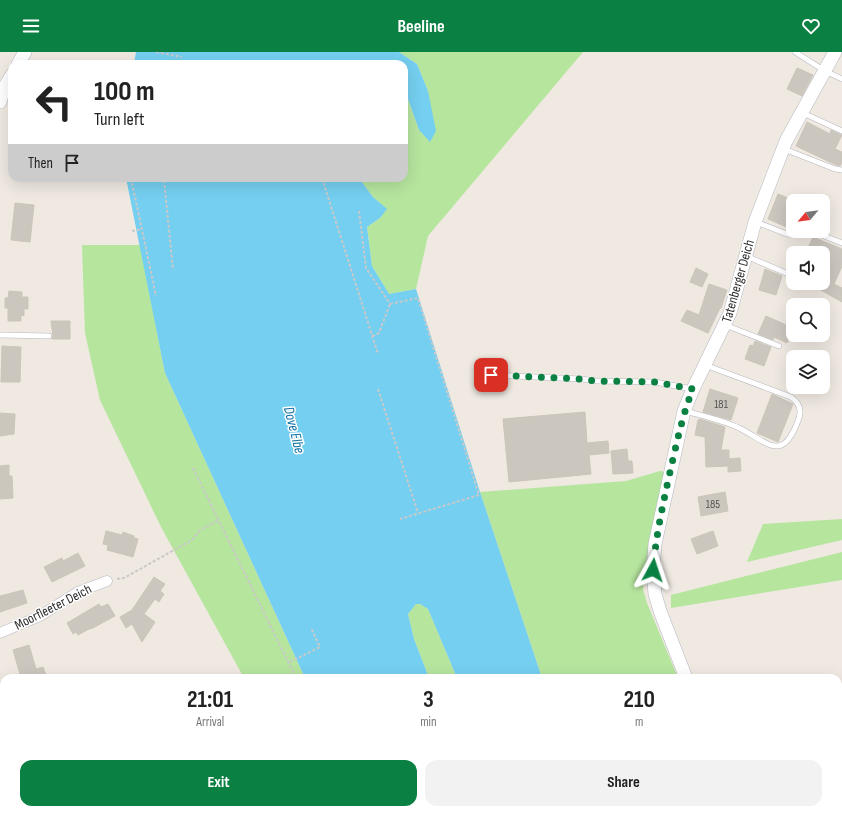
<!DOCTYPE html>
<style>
:root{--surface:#fff;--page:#f2f2f2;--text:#222;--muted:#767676;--accent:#0b8043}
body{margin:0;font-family:"Sofia Sans Condensed",sans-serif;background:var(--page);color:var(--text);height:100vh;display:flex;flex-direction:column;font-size:15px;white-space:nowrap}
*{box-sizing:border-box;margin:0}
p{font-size:13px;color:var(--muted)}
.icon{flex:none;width:22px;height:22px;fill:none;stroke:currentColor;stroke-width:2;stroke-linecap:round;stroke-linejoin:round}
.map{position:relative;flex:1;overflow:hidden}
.drawer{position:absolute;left:0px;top:622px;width:842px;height:140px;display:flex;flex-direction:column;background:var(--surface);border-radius:12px 12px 0 0;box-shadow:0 4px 16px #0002}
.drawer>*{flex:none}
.banner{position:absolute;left:8px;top:8px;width:400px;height:122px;border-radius:12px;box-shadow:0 4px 16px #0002;background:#fff;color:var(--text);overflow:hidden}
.needle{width:26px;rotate:241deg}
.fabs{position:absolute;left:786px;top:142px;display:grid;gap:8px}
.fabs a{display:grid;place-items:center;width:44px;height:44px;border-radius:8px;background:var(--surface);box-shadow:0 4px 16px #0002;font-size:20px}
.pin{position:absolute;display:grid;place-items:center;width:34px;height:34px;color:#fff;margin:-17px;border-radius:8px;box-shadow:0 2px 6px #0006}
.me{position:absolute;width:44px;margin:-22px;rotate:5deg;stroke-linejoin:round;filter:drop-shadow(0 0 3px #0008)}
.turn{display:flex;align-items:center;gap:14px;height:84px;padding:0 20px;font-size:18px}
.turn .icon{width:52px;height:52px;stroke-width:2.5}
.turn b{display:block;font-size:28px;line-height:34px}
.then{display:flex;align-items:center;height:38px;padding:0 20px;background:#0003;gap:8px;font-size:15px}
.eta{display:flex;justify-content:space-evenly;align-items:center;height:68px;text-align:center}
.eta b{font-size:24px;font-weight:700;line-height:28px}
.cta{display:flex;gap:8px;margin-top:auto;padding:8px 20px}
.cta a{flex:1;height:46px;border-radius:12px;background:var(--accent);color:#fff;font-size:16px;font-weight:700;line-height:46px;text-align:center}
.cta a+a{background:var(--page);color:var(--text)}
header{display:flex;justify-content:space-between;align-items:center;height:52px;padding:0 20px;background:var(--accent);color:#fff;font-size:18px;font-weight:700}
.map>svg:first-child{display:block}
</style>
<header><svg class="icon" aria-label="menu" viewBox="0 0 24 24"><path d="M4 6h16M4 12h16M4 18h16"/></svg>Beeline<svg class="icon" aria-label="heart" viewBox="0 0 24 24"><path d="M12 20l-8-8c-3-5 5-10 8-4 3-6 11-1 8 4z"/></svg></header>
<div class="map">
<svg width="842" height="762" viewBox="0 0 842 762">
<rect width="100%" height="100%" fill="#efe9e1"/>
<g fill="#b6e59e">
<path d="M399,0H583L428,184L416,237L389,242L372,214L367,175L380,166L386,157L373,145L359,126H404V46L408,47L419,78L428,39L417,12Z"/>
<path d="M82,193H140L165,321L305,626H244L161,475L100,348L85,281Z"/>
<path d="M660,419L665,420L647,505L643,537L647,551L678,626H542L480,440L626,429Z"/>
<path d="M842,467V488L747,510L763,472Z"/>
<path d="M842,500V528L671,556V543Z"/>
<path d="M416,552H420L428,557L457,626H429L414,587L408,562Z"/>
<path d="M838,757H842V762H788L800,759Z"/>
<path d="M585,758H684L681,762H582L586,761Z"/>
</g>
<g fill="#75cff0">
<path d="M136,0H399L417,12L428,39L436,79L430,90L419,78L408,47L404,46V12H134Z"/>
<path d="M126,126H359L373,145L387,157L380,166L367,175L372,214L389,242L416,237L480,440L542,626H457L428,557L420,552H416L408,562L414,587L429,626H305L165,321Z"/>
<path d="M366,758H476L477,762H368Z"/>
<path d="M515,758H585L586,761L582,762H517Z"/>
</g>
<g fill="#cbc7bf" stroke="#cbc5ba">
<path d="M797,16L813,23L802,44L787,37Z"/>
<path d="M807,70L830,82L831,78L842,83L835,97L842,100V110L840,114L834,112L796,94Z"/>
<path d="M778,142L793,148V178L768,167Z"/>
<path d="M15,151L34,153L30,190L11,188Z"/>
<path d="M813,185L842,197V214L834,232L842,236V250L819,237L831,216L823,213V201H806Z"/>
<path d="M696,216L708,222L702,235L690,230Z"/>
<path d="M765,217L782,224L776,243L759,238Z"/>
<path d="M709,232L727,238L721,256H720L708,281L681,269L687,258L699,263Z"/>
<path d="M9,239L22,240V245H28V257H24V264L21,263V269H8V256H5V246H8Z"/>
<path d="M766,264L793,276L787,291L774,285L773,288L758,282Z"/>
<path d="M51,269H70V287H52L53,284Z"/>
<path d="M755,289L771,295L764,314L745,307L750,293L753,294Z"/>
<path d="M2,294L21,295L20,330H1Z"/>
<path d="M710,337L738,346L731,368L703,360Z"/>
<path d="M772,342L793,352L778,390L757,381Z"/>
<path d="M585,360L587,391L608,389L609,401L589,403L591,422L509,430L503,367Z"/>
<path d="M0,361L15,362L14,382L0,384Z"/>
<path d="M700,367L725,375L721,398H729V407L740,406L741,419L728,420V414L706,415L705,385L695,383L698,368Z"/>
<path d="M627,397L628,409H632L633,421L613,422L611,399Z"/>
<path d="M9,413V424H12L13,446L0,447V414Z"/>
<path d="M725,440L728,459L701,464L698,445Z"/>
<path d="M106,479L122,483L123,480L134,484V486L138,487L133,505L107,498L108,493L103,492Z"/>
<path d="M713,479L718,494L697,502L691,487Z"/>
<path d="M78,501L85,514L52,530L44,515L62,506L63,509Z"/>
<path d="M154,525L165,532L160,539L164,542L159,550L155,547L144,562L155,570L142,590L132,572L126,576L120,565L132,558Z"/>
<path d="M23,538L27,551L0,560V544Z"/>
<path d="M99,552L101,555L108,552L115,564L91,577V576L78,583L76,580L73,582L67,571Z"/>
<path d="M29,593L36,617L43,615L47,626H16V624L20,622L13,598Z"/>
</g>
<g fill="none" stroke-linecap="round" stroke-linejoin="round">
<defs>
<g id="service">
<path d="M795,0L825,19L842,27"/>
<path d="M803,61L842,79"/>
<path d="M784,97L835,117L842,118"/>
<path d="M756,170L787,182L797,183L814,180L842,191"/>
<path d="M746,204L793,224"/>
<path d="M725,273L779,294"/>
<path d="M0,283L49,284"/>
<path d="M491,323L581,327L596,329L655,330L692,337"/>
<path d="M685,359C703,364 722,368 739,376C769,391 783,412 799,366C802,357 798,350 791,345L705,313"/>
</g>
<g id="minor">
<path d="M0,581L40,564L78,540L107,529"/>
<path d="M0,758L4,756"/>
<path d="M134,758L135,762"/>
<path d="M254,762L261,758"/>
</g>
<g id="tertiary">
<path d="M18,12L25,0"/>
<path d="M0,50L4,36L12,23"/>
<path d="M686,626L660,559L655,542L653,518L655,492L684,359L693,337L730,261L755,170L786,89L835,0"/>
<path d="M838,705L842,707"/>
<path d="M838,747H842"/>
<path d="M694,762L696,758"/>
<path d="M743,762L758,758"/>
</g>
</defs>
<use href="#service" stroke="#b4b7c1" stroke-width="6"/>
<use href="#minor" stroke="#b4b7c1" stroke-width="11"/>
<use href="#tertiary" stroke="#b4b7c1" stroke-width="14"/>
<g stroke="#c9c9c9" stroke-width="2" stroke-dasharray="3 2" stroke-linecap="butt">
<path d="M156,0L182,5"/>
<path d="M126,126L182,129"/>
<path d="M131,126L156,244"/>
<path d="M322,126L378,302"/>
<path d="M164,128L173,218"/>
<path d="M359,159L366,216L390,252"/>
<path d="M132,179L142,177"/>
<path d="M390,252L418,246L479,443L400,467"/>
<path d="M372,284L379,281L390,252"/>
<path d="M378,337L418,461"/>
<path d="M193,416L296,626"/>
<path d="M117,527L124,526L192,488L200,478L219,468"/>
<path d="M290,610L320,595L311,576"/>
<path d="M360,758L361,762"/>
</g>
<use href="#service" stroke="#fff" stroke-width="5"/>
<use href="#minor" stroke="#fff" stroke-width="10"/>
<use href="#tertiary" stroke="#fff" stroke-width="13"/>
</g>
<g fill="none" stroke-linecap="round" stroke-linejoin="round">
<path stroke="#0b8043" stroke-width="7" stroke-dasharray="0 12.6" d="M491,323L581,327L596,329L655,330L693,337C683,361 678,386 672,411C664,447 656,482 653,518"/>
</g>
<g text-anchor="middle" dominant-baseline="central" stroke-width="3" stroke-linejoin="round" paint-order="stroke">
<g font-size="12" fill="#555452">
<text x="721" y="352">181</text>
<text x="713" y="452">185</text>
</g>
<g font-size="14" fill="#2e2e2e" stroke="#fff">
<text transform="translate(738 229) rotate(-74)">Tatenberger Deich</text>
<text transform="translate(53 555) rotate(-27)">Moorfleeter Deich</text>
</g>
<g font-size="15" font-style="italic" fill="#0d6fa3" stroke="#fff">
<text transform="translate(294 378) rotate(76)">Dove Elbe</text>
</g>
</g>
</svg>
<div class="fabs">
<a><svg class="needle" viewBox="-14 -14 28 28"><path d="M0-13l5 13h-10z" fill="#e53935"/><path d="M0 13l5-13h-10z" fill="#767676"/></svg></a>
<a><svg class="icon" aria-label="sound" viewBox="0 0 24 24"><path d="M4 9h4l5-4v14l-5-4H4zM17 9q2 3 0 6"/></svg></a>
<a><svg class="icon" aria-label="search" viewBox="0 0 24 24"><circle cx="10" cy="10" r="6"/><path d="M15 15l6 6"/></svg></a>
<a><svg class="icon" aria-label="layers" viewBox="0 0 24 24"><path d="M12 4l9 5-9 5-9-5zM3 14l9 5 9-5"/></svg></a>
</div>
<div class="pin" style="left:491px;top:323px;background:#d93025"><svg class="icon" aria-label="arrive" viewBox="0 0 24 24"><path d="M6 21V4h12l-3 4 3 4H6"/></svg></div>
<svg class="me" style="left:653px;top:518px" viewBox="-20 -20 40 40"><path d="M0-17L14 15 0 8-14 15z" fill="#0b8043" stroke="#fff" stroke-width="4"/></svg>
<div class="banner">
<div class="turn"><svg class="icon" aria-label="left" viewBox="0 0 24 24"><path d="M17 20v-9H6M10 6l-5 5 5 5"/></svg><div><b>100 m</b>Turn left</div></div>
<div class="then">Then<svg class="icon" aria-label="arrive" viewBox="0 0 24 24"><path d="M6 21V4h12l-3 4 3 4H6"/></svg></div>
</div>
<section class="drawer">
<div class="eta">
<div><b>21:01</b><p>Arrival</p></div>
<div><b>3</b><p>min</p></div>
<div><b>210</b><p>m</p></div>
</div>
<div class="cta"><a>Exit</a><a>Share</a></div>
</section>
</div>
